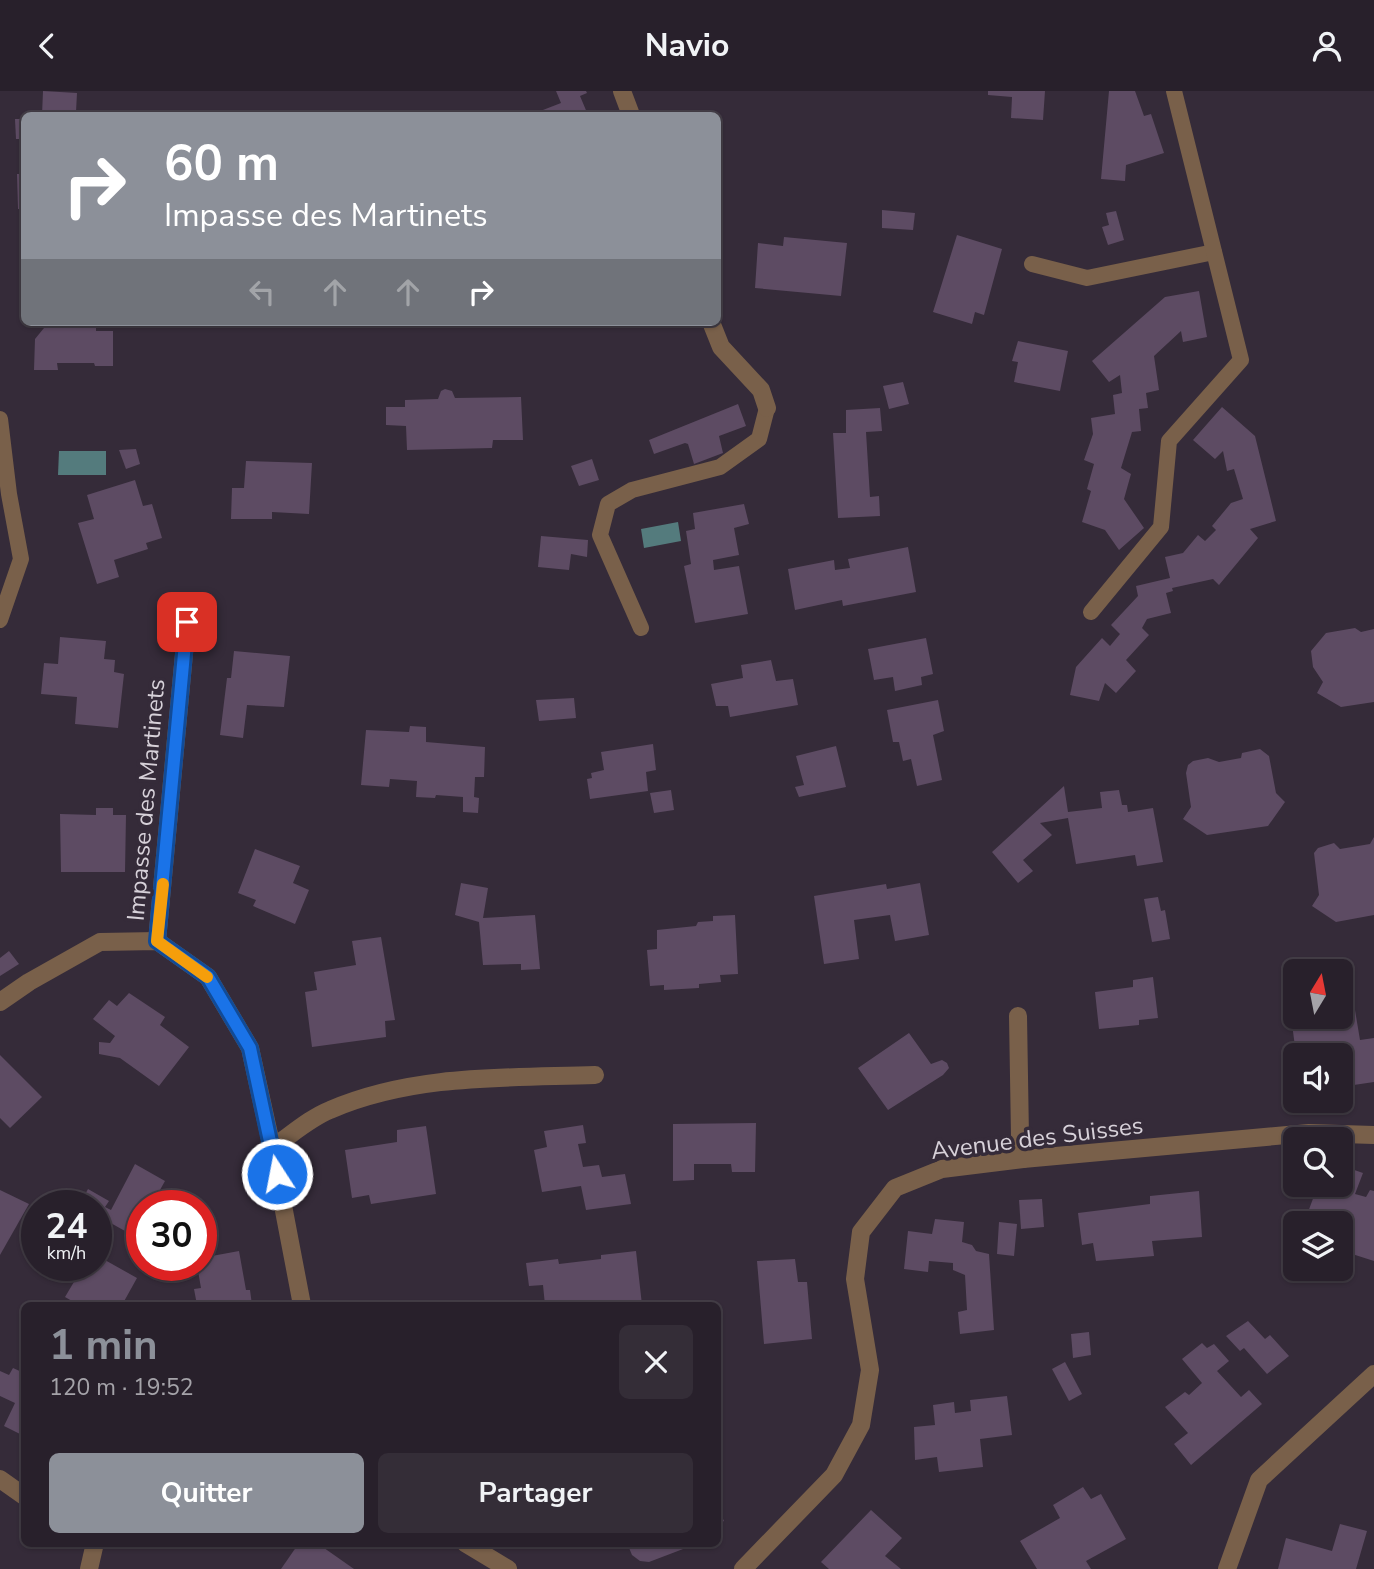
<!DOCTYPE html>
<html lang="fr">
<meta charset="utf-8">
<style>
:root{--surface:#28202b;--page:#342d37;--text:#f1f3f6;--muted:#a5a3a9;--line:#443e47;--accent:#8c9099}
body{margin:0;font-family:"Nunito Sans",sans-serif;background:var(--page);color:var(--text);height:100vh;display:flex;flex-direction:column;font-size:26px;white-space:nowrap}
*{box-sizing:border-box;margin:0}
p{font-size:23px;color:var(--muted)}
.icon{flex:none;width:38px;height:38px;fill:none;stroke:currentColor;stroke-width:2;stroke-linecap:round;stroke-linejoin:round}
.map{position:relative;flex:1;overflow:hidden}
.side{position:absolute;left:21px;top:1211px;width:700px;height:245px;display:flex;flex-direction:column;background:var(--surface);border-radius:10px;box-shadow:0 2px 5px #0004,0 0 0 2px var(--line)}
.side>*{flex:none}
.hud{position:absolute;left:21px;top:21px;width:700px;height:214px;border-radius:10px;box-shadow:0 2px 5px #0004,0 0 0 2px var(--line);background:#8c9099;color:#fff;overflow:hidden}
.needle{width:46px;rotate:10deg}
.fabs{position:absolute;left:1283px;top:868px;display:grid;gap:14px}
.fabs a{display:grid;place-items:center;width:70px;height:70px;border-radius:10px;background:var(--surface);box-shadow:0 2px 5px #0004,0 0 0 2px var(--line);font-size:35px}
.speed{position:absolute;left:21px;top:1099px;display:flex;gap:14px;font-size:35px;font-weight:700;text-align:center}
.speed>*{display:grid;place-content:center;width:91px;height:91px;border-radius:50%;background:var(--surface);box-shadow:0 2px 5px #0004,0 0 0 2px var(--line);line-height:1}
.speed small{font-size:18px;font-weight:400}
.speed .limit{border:10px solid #d22;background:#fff;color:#111}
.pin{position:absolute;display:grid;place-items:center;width:60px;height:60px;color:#fff;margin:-30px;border-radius:14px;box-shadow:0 4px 10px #0006}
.me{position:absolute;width:77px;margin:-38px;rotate:349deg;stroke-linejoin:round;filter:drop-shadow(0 0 5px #0008)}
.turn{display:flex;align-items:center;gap:24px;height:147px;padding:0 28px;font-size:32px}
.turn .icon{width:91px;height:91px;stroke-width:2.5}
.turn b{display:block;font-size:49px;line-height:60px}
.lanes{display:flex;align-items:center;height:66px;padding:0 28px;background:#0003;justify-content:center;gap:35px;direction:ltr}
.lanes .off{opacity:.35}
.round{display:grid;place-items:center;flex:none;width:74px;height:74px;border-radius:10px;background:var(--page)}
.head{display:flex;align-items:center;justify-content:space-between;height:119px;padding:0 28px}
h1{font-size:42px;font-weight:700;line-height:52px;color:var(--accent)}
.button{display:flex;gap:14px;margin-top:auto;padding:14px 28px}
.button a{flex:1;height:80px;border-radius:10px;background:var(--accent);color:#fff;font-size:28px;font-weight:700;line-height:80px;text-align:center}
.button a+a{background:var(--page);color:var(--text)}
header{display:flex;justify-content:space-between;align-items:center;height:91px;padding:0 28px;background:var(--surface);font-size:32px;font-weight:700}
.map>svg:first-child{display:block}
</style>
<header><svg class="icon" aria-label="back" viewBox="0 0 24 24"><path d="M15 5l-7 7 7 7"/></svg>Navio<svg class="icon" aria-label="person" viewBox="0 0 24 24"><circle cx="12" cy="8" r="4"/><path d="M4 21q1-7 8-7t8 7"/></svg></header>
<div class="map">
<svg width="1374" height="1478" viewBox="0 0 1374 1478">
<rect width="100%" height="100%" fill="#352b39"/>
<g fill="#547b7d">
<path d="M59,360H106V384H58Z"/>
<path d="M678,431L681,450L644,457L641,438Z"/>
</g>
<g fill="#5d4b63">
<path d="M43,0L77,2L76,21L103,22V24H42Z"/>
<path d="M556,0H586L587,2L580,5L588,24H530L561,12Z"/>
<path d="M988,0H1045L1043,29L1011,27L1012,6L988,4Z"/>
<path d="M1109,0H1135L1144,25L1151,23L1164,62L1126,74L1125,90L1101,88Z"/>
<path d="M15,28H24V48H16Z"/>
<path d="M17,83H24V118H18Z"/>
<path d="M882,119L915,122L913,139L882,137Z"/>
<path d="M1116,120L1124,149L1108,154L1102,136L1109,134L1106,122Z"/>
<path d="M957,144L1002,158L984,224L975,221L972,233L933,221Z"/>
<path d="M784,146L847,152L841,205L755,197L758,152L783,155Z"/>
<path d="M1199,200L1207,246L1183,251L1181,240L1154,265L1159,299L1146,302L1148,317L1139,318L1141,340L1132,341L1121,377L1131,383L1124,408L1144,437L1119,459L1105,439L1082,431L1091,400L1087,398L1094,373L1084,369L1093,343L1091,327L1115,323L1113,304L1122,302L1120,284L1109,291L1092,270L1165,206Z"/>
<path d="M58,234H96V240H113V275H95L94,272H57L58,279H34L35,248L44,237H58Z"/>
<path d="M1018,250L1068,260L1060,300L1014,291L1018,271L1012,270Z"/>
<path d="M903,291L909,313L889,318L883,295Z"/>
<path d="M445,298L452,300L455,307L521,306L523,349H493L492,357L407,359L406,335L386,334V316H405V309L438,308L441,300Z"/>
<path d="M738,313L746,335L719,345L723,362L694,373L688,353L685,352L654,363L649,349Z"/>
<path d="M1222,316L1255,345L1276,430L1250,438L1258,447L1219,494L1213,488L1172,497L1173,500L1166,502L1171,522L1147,528L1142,537L1149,544L1126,569L1136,580L1116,602L1105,592L1099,610L1070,604L1076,576L1102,547L1110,555L1120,543L1111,534L1138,505L1136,495L1170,487L1165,466L1183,462L1198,444L1205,450L1216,439L1212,435L1231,412L1243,408L1234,378L1227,380L1223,360L1215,368L1193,349Z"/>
<path d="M880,317L882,340L866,341L870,406L879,405L880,425L838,427L833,342H846V319Z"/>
<path d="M136,358L140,373L126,378L119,359Z"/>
<path d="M592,368L599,389L579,395L571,375Z"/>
<path d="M246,370L312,372L309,423L272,421V428H231L232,397H244Z"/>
<path d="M135,389L143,415L152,413L162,447L146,452L148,458L114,469L119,486L97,493L78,432L94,428L87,404Z"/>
<path d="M744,413L749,433L734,437L739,464L713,469L714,479L739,475L748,523L695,532L684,475L691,473L686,440L695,438L693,422Z"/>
<path d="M541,445L588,449L587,466L571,463L569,479L538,476Z"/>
<path d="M908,456L916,501L843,515L842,509L795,519L788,478L834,469L835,479L850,477L848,468Z"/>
<path d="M1355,537L1361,541L1374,538V611L1341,616L1317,602L1323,591L1313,576L1311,560L1326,542Z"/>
<path d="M60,546L106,550L104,568L115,569L114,581L124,583L118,637L75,633L77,606L41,603L44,572L58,573Z"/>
<path d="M926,547L933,583L921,586L922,594L895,600L893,586L874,589L868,558Z"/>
<path d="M234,560L290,565L284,616L247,614L243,647L220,644L227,587H231Z"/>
<path d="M771,569L776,590L793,588L798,614L730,626L728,615H716L711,593L743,587L741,574Z"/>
<path d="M574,607L576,627L539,630L536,609Z"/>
<path d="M938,609L944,640L933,644L942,689L917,695L911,668L903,670L899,651H893L887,619Z"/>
<path d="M410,635L426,636V651L485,656L484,686H475L474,706L479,707L478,722L463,721V706L436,704L435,707L416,706L417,690L390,688L389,696L361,694L366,639L409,641Z"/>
<path d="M653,653L656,679L646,681L648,700L590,708L587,688L592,687L591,682L604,679L601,661Z"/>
<path d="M836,655L846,696L799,706L795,696L804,694L796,665Z"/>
<path d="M1260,658L1269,665L1276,702L1285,711L1268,735L1207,744L1183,728L1191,716L1186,682L1188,674L1193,670L1208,667L1219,671L1241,667L1242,662Z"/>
<path d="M1064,695L1068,721L1102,717L1100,701L1119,699L1122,714H1127L1128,721L1153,717L1163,771L1137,775L1135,764L1076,773L1068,727L1040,732L1052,744L1023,769L1033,780L1018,792L992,761Z"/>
<path d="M671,699L674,719L654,722L650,702Z"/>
<path d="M96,717H113V724H126L125,781H61L60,723L96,724Z"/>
<path d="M1374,746V824L1336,831L1312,815L1319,804L1314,762L1318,757L1334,752L1340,758L1370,753Z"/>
<path d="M255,758L300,775L293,792L309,799L295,833L253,815L256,809L238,802Z"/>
<path d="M461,792L488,797L483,827L535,824L540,878L521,879V873L483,874L479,831L455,824Z"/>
<path d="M920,792L929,844L895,850L890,824L854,829L859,868L824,873L814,805L886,793L887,798Z"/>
<path d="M1158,806L1161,820L1165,819L1170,848L1152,851L1144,808Z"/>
<path d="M735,824L738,883L720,884L721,891L699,893V897L664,899V894L650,895L647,859L657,858V839L696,835L698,831L713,830V825Z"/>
<path d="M381,846L395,929L385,930L386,946L312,956L305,901L317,899L314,881L356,874L352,850Z"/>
<path d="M9,860L19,873L0,885V867Z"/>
<path d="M1153,886L1158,927L1139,929V934L1099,938L1095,901L1133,896V889Z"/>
<path d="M129,902L165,926L160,934L189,956L159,995L120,967L99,963V951L110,952L115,945L93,928L109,909L117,915Z"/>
<path d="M1355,919L1360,949L1374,947V991L1347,995L1342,962L1320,964L1319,958L1296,963L1292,933L1315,930L1314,926H1340V921Z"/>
<path d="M909,942L931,973L942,969L947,972L949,977L943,984L888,1019L858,977Z"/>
<path d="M0,964L42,1006L10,1037L0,1027Z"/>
<path d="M756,1032L755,1081H732L731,1073H694V1089L673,1090V1033Z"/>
<path d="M583,1034L586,1052L578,1053L583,1076L599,1074L602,1086L625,1083L631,1113L586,1119L581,1095L542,1101L534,1059L547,1056L544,1040Z"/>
<path d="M426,1035L436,1103L371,1113L369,1104L352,1107L345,1059L397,1051V1039Z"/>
<path d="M135,1073L165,1090L151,1115H142L141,1149L100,1126L96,1133V1115H79L88,1098L109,1110L105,1116L111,1119Z"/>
<path d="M1340,1074L1363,1082L1355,1103L1366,1106L1370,1099L1374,1100V1170L1349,1162L1344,1173L1340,1172V1132H1304L1318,1094H1340Z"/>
<path d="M0,1099L29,1113L0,1164Z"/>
<path d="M1199,1100L1202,1146L1152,1150L1154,1165L1096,1170L1093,1152L1082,1154L1078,1122L1150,1113V1105Z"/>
<path d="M1042,1108L1044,1136L1021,1138L1019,1109Z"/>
<path d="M935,1128L964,1131L962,1151L972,1154L976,1160L989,1163L994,1239L960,1243L958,1221L967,1219L965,1184L953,1179V1172L929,1170L928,1181L904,1178L908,1140L932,1143Z"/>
<path d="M999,1131L1017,1133L1014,1165L997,1163Z"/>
<path d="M239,1160L246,1199H250L252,1214H197L194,1198L201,1197L197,1174H201V1167Z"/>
<path d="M636,1160L642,1214H545L543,1194L529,1195L526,1172L558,1168L559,1173L601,1168V1164Z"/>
<path d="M96,1164L137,1187L122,1214H79L65,1206L84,1174H96Z"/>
<path d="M795,1168L798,1191H807L812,1248L764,1253L757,1170Z"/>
<path d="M1248,1230L1265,1248L1270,1244L1289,1265L1267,1283L1244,1257L1240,1260L1226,1245Z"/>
<path d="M1089,1241L1091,1264L1073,1267L1071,1243Z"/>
<path d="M1202,1252L1207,1257L1214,1253L1229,1270L1217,1280L1241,1306L1249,1299L1262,1313L1191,1374L1174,1353L1188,1342L1165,1316L1185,1301L1189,1304L1202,1292L1182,1268Z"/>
<path d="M1065,1271L1082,1303L1069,1310L1052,1278Z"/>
<path d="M13,1277L24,1282V1345L4,1335L15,1312L0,1305V1280L9,1284Z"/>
<path d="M1007,1305L1012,1344L980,1348L983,1376L939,1381L937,1366L915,1369L914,1336L935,1334L933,1314L954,1311L955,1322L971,1320L970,1309Z"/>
<path d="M1083,1396L1091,1408L1101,1403L1126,1448L1086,1470L1091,1478H1037L1020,1450L1060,1427L1053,1414Z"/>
<path d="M718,1418L724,1430L718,1433Z"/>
<path d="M871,1419L902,1447L885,1465L901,1478H829L821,1471Z"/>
<path d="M1340,1433L1367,1440L1356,1478H1278L1286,1447L1332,1460Z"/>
<path d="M299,1452H317L354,1478H281Z"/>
<path d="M627,1452H690L691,1455L649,1471L640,1470L632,1464Z"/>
</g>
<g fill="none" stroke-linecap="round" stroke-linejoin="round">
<g stroke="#79604a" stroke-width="16">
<path d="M1032,173L1087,187L1214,161"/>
<path d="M0,328L9,403L21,468L0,529"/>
<path d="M1091,521L1161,436L1169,350L1241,269L1174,0"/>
<path d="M641,537L600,444L608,413L632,399L720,376L759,348L767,317"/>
</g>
<g stroke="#79604a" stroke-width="18">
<path d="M622,0L631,24"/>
<path d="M711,231L721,256L761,299L767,317"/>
<path d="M157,850L187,531"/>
<path d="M0,911L29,891L100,851L157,850L208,886L250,957L272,1057"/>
<path d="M1018,925L1020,1046L1023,1068"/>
<path d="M302,1214L272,1057C291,1044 310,1027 330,1019C413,983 506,987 595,984"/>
<path d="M0,1388L24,1405"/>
<path d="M465,1452L508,1478"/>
<path d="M89,1478L95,1452"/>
<path d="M743,1478L834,1384L861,1334L870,1279L855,1188L861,1141L895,1097L942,1078L1023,1068L1309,1042L1374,1044"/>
<path d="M1227,1478L1259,1389L1374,1283"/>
</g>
</g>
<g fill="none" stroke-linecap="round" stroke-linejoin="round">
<defs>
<path id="route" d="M187,531L157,850L208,886L250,957L277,1083"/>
</defs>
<use href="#route" stroke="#114b97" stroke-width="18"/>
<use href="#route" stroke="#1a73e8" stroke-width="12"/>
<path stroke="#f59e0b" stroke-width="12" d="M163,793L157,850L207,886"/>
</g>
<g text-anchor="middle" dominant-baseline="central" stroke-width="7" stroke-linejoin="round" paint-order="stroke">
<g font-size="24" fill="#d7d1d9" stroke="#352b39">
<text transform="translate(146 709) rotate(-85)">Impasse des Martinets</text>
<text transform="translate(1037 1047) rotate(-7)">Avenue des Suisses</text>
</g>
</g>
</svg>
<div class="fabs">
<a><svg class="needle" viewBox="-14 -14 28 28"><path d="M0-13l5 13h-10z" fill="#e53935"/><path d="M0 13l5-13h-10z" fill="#a5a3a9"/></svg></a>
<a><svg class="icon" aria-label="sound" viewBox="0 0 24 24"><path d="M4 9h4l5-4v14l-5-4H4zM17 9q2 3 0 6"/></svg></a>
<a><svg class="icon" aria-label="search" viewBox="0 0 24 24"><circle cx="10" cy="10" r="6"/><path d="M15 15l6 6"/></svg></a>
<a><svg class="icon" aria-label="layers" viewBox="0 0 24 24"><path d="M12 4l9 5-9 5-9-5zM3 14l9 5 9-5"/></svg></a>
</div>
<div class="speed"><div>24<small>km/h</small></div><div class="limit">30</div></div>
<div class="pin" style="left:187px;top:531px;background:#d93025"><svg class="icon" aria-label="arrive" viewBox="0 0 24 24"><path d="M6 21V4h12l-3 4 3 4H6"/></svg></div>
<svg class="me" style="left:277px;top:1083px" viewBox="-20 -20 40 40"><circle r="17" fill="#1a73e8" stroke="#fff" stroke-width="3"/><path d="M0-11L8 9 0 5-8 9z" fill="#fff"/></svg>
<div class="hud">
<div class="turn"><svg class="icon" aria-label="right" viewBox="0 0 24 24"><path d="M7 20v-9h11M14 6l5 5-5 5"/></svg><div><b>60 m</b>Impasse des Martinets</div></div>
<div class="lanes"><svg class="icon off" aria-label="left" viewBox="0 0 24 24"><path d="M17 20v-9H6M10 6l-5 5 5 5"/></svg><svg class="icon off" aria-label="ahead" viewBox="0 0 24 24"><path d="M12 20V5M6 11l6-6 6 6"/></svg><svg class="icon off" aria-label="ahead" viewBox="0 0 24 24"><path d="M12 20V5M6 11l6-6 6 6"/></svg><svg class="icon" aria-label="right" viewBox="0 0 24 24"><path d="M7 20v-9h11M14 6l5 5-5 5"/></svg></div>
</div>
<section class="side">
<div class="head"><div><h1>1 min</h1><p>120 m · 19:52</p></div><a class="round"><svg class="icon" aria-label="close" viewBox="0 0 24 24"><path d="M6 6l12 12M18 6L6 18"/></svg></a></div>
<div class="button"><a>Quitter</a><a>Partager</a></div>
</section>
</div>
